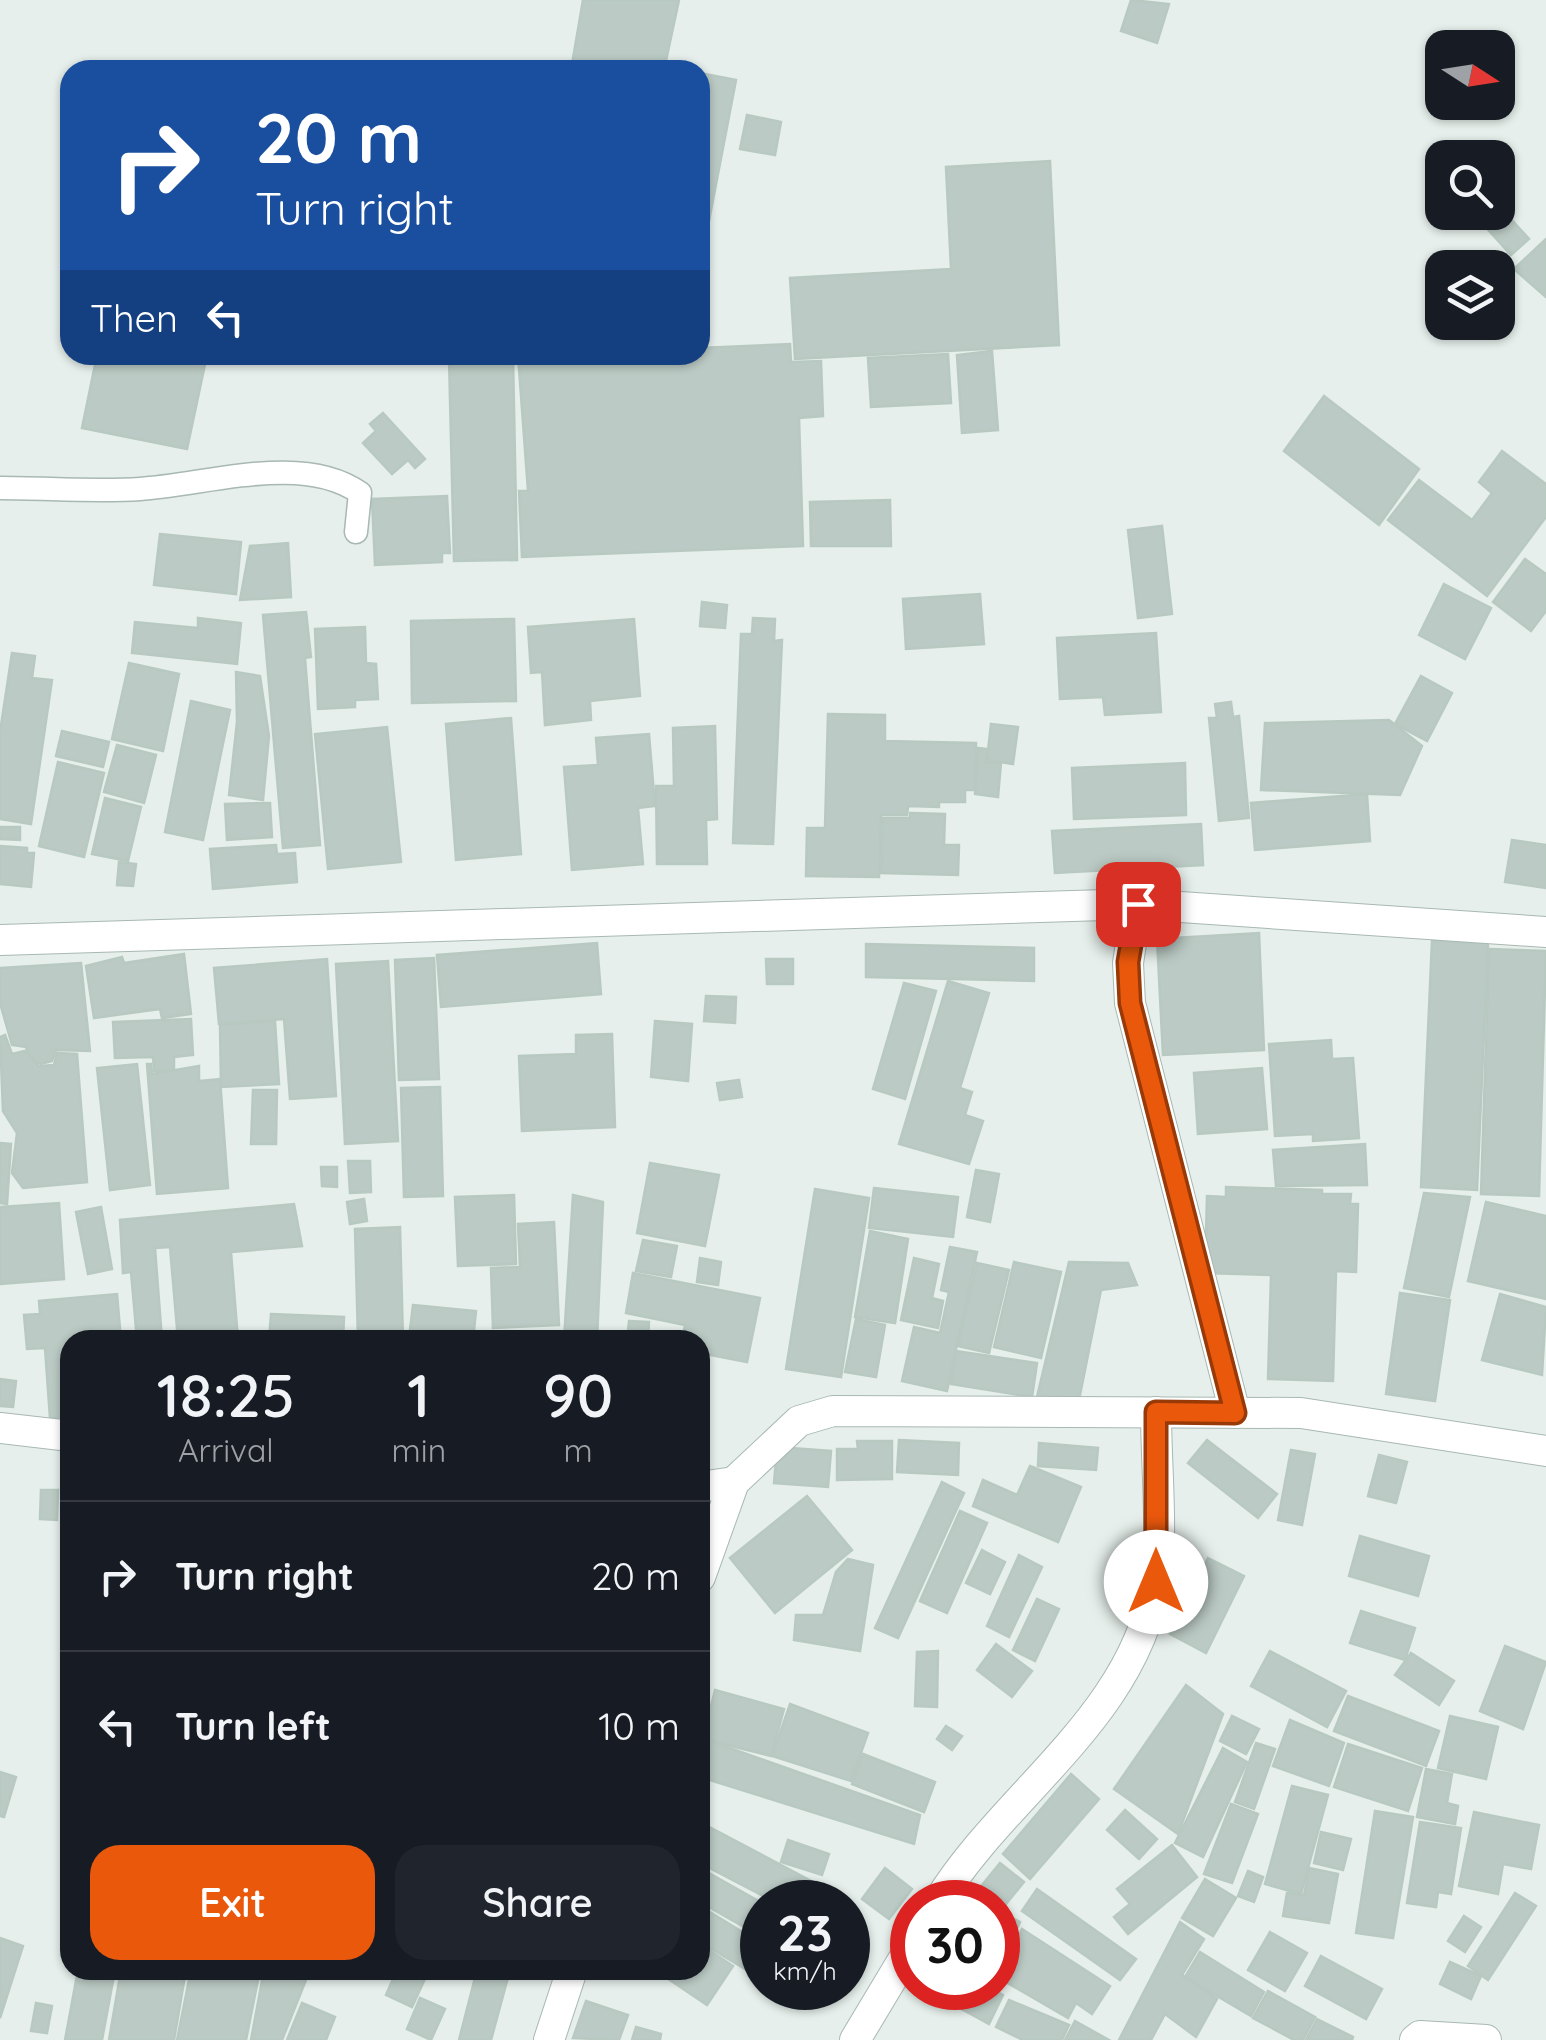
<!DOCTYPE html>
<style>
:root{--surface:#171b24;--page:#20242c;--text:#f1f3f6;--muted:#9ea1a6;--line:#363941;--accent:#ea580c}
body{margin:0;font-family:Quicksand,sans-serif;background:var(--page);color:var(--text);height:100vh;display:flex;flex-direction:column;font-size:38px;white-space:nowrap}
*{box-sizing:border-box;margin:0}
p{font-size:32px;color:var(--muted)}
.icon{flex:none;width:55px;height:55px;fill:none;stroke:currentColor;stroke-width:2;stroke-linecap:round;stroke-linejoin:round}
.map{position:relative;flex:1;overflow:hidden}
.panel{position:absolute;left:60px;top:1330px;width:650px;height:650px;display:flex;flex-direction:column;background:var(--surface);border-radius:30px;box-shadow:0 2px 8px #0004}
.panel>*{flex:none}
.guide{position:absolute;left:60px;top:60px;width:650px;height:305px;border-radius:30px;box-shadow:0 2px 8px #0004;background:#1a4fa0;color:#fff;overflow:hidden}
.needle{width:65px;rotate:102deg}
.buttons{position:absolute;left:1425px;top:30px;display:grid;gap:20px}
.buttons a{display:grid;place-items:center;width:90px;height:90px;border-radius:20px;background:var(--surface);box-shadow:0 2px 8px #0004;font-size:50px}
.speed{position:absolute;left:740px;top:1880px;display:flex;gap:20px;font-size:50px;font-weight:700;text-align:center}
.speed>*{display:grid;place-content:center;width:130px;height:130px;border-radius:50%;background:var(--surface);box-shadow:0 2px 8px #0004;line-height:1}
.speed small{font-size:25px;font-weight:400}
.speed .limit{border:15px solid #d22;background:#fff;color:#111}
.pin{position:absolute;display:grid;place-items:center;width:85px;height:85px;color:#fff;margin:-42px;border-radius:20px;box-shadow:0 5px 15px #0006}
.me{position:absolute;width:110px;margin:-55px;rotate:0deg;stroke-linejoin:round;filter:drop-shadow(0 0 8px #0008)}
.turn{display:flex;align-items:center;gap:35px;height:210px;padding:0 30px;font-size:45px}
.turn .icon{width:130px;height:130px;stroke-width:2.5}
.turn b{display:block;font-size:70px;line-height:85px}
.then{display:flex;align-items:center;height:95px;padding:0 30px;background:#0003;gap:20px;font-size:38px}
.eta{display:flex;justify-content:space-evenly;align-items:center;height:170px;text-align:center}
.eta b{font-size:60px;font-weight:600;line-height:70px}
.primary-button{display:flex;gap:20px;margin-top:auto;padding:20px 30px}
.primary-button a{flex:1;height:115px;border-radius:30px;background:var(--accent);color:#fff;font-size:40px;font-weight:600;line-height:115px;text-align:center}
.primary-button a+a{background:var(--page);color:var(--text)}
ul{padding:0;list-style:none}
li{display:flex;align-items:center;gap:30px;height:150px;padding:0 30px;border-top:2px solid var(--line)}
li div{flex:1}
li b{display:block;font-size:38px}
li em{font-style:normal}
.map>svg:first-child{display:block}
</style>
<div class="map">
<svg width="1546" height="2040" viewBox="0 0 1546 2040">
<rect width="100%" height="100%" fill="#e6efeb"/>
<g fill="#bbcac4" stroke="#b8c9c2" stroke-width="2.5">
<path d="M583,0H679L664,70H571Z"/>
<path d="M1131,0L1169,4L1157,43L1121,31Z"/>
<path d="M700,73L736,80L701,263H700Z"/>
<path d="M747,115L781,122L775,155L740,149Z"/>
<path d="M1050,161L1059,345L795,359L790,278L951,269L946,167Z"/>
<path d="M1501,208L1529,239L1511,255L1483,224Z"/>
<path d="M1546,239V297L1514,269Z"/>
<path d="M790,344L791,362L821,361L823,416L799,418L803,546L522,557L519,491H528L518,355H700V348Z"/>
<path d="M992,351L998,430L962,433L957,355Z"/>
<path d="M948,354L951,403L871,407L868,358Z"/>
<path d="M97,355H207L187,449L82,428Z"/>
<path d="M513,357L517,560L454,561L449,358Z"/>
<path d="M1324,396L1419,469L1379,525L1284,451Z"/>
<path d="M383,413L425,459L415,468L408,460L392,474L363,443L376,431L370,424Z"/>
<path d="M1502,451L1546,484V517L1487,596L1388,520L1419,480L1472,520L1492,493L1479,482Z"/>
<path d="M447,496L450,553H442V562L375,565L372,499Z"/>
<path d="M890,500L891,546H811L810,502Z"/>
<path d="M1162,526L1172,614L1138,618L1128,530Z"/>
<path d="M160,534L241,542L236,594L154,585Z"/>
<path d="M288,543L291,597L240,600L250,546Z"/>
<path d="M1525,559L1546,574V611L1531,631L1493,602Z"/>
<path d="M1444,584L1491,608L1465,659L1419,635Z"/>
<path d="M980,594L984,644L906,649L903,599Z"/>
<path d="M702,602L727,605L725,628L700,626Z"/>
<path d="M306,612L311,657L305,658L320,845L283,848L263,615Z"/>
<path d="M198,618L241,623L237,664L132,653L135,622L198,628Z"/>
<path d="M753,618L775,619L774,641L782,640L773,844L733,843L741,634H752Z"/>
<path d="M514,619L516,701L412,703L411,621Z"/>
<path d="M634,619L640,696L590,701L591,720L545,725L542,672L531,673L528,627Z"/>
<path d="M365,627L366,663L376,664L378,699L355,700V707L318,709L315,629Z"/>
<path d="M1156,633L1161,712L1105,715L1103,697L1060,699L1057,638Z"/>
<path d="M12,653L35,656L32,678L52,680L31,824L0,819V732Z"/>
<path d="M129,663L179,674L163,751L112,739Z"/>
<path d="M236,672L260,676L269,736L263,800L229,795L237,722Z"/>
<path d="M1421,676L1452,693L1427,741L1395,724Z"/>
<path d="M191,701L230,710L203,840L165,832Z"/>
<path d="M1231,702L1233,717L1239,716L1249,818L1219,821L1209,718H1217L1215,704Z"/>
<path d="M828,714L885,715V741L976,743L975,790H965V802H939V807L908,806L907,815H881L879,877L806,876L807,828H825Z"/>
<path d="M511,718L521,854L456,860L446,724Z"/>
<path d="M1389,720L1422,746L1400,795L1261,790L1265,723Z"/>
<path d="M991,724L1018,727L1013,764L987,760Z"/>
<path d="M715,726L717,819L706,820L707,864H657L656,786H674L673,728Z"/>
<path d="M387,727L401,862L328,869L315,734Z"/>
<path d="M62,731L109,742L103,767L56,756Z"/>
<path d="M649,734L655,806L638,808L643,864L572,870L564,767L598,765L596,738Z"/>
<path d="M117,745L156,755L144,803L104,792Z"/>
<path d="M978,748L988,749L986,762L1001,763L998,797L975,794Z"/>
<path d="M58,762L104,773L84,857L39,846Z"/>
<path d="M1185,763L1186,815L1074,819L1072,768Z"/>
<path d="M1367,794L1370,841L1255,850L1251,803Z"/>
<path d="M105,798L141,807L128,861L92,854Z"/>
<path d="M270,803L272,837L227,840L225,804Z"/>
<path d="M910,813L945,814L944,845H959L958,875L881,873L883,818H910Z"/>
<path d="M1201,824L1203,865L1055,873L1052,831Z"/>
<path d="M0,827H20V840L0,839Z"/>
<path d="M1512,840L1546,845V888L1505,882Z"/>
<path d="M276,845L277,854L295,853L297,882L213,889L210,849Z"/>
<path d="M0,846L27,848V853H34L31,887L0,884Z"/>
<path d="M119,862L136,864L133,886L117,885Z"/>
<path d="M1259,933L1264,1050L1163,1055L1157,939Z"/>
<path d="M1432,941L1488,943L1477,1190L1421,1187Z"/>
<path d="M597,943L601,994L441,1007L437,955Z"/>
<path d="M866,944L1034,948V981L866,977Z"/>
<path d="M1489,949L1546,951L1539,1196L1481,1194Z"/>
<path d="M184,954L191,1014L162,1018L160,1009L94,1018L86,966L122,957L124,963Z"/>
<path d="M434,958L439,1079L399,1080L395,960Z"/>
<path d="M327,959L336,1096L290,1099L284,1019L219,1024L214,968Z"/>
<path d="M766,959H793V984H767Z"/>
<path d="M388,961L398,1141L345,1144L336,964Z"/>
<path d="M81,963L90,1051L56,1050L52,1061L41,1064L30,1058L26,1047L12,1045L0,1003V968Z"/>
<path d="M948,981L989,993L960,1088L972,1092L965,1115L983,1121L969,1164L899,1144Z"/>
<path d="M904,983L936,991L905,1099L873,1089Z"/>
<path d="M706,996L736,997L735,1023L704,1021Z"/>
<path d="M191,1019L193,1055L174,1057V1070L154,1071L153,1057L115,1058L113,1022Z"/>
<path d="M275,1021L279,1084L221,1087L220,1025Z"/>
<path d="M655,1021L692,1024L688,1081L651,1077Z"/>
<path d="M612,1034L615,1127L522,1131L519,1056L576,1054V1035Z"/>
<path d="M5,1035L12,1054L25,1051L39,1066L54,1065L57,1053L77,1054L87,1182L23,1188L12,1173L17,1133L3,1111L0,1037Z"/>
<path d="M1331,1040L1332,1059L1353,1058L1359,1138L1313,1141V1134L1275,1136L1269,1044Z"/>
<path d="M137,1064L150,1185L110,1190L97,1068Z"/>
<path d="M147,1064H151L152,1074L199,1066V1081L220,1079L228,1188L157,1194Z"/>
<path d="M1262,1068L1267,1129L1198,1134L1194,1073Z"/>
<path d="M739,1080L742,1097L720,1100L717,1083Z"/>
<path d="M440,1087L443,1196L404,1197L401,1088Z"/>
<path d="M253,1090H277L276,1144H251Z"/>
<path d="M0,1143L11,1144L7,1204L0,1203Z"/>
<path d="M1365,1144L1367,1185L1276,1186L1273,1150Z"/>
<path d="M348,1161H370L371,1192L350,1193Z"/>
<path d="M650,1163L719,1175L705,1246L637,1233Z"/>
<path d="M321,1167H337V1187L322,1186Z"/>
<path d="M976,1170L999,1174L990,1222L967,1217Z"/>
<path d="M1226,1187L1322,1190V1194H1351L1350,1204H1358L1356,1272L1336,1271L1333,1381L1268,1379L1271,1275L1205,1273L1207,1196L1226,1197Z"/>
<path d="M874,1188L958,1197L953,1237L869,1228Z"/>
<path d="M815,1189L869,1198L841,1377L786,1369Z"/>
<path d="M1424,1193L1470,1197L1449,1297L1404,1288Z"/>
<path d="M514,1195L516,1264L458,1266L455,1197Z"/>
<path d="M573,1195L603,1202L597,1340H564Z"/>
<path d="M364,1199L367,1221L350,1224L347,1202Z"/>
<path d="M1486,1202L1546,1216V1299L1468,1281Z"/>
<path d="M59,1203L64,1279L0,1284V1207Z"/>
<path d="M294,1204L302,1246L231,1252L238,1340H178L170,1247L155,1248L162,1340H137L131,1272L123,1273L120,1220Z"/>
<path d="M101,1207L112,1269L88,1274L76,1212Z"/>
<path d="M554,1222L559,1325L493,1328L491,1268L520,1267L518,1224Z"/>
<path d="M400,1227L403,1340H358L355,1229Z"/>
<path d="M870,1231L908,1239L895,1323L855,1317Z"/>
<path d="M643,1240L677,1246L671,1277L636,1271Z"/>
<path d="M950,1247L977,1252L947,1391L902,1381L914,1327L940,1333L949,1292L941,1290Z"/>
<path d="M700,1258L721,1262L718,1285L697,1282Z"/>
<path d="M914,1258L939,1264L932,1298L943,1301L938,1328L901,1320Z"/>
<path d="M1014,1262L1061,1272L1041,1358L994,1347Z"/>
<path d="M1069,1262L1128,1263L1137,1285L1101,1290L1078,1405L1037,1397Z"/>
<path d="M977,1263L1009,1270L989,1353L958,1346Z"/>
<path d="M633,1273L760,1298L747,1362L700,1353V1340H682L685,1325L626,1313Z"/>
<path d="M1400,1293L1450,1300L1435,1401L1386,1394Z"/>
<path d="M117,1294L121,1340H70V1417L50,1418L45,1348L27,1349L24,1315L40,1314L39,1301Z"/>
<path d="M1500,1294L1546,1307L1542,1375L1482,1360Z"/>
<path d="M413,1305L476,1311L473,1340L409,1338Z"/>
<path d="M271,1314L344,1317L343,1340H269Z"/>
<path d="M856,1319L885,1325L876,1377L845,1372Z"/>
<path d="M629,1321L649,1322L648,1340H627Z"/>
<path d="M956,1351L1037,1363L1032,1397L951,1384Z"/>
<path d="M0,1379L16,1381L13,1407L0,1406Z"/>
<path d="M899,1440L959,1443L958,1475L897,1472Z"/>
<path d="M1207,1440L1277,1494L1258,1518L1188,1463Z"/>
<path d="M857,1441H892V1479L837,1480V1449H858Z"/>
<path d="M1039,1443L1098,1448L1096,1470L1038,1466Z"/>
<path d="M777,1447L831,1451L828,1487L774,1483Z"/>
<path d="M1291,1450L1315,1454L1302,1525L1278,1520Z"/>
<path d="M1379,1455L1407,1462L1396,1503L1368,1496Z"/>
<path d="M1030,1466L1081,1487L1058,1542L973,1506L983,1480L1017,1495Z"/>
<path d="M942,1482L964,1493L898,1638L875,1628Z"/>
<path d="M41,1490H58L57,1520L40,1519Z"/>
<path d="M807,1496L852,1550L775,1613L730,1558Z"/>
<path d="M960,1511L987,1523L947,1613L920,1601Z"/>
<path d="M1360,1536L1429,1556L1418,1596L1349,1576Z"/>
<path d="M982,1550L1005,1562L990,1594L966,1583Z"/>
<path d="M1019,1555L1042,1567L1009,1637L987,1626Z"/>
<path d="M1208,1558L1244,1576L1206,1653L1170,1634Z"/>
<path d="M848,1559L873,1565L860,1651L794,1640L796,1615H823L836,1572Z"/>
<path d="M1037,1599L1059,1609L1035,1661L1013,1650Z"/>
<path d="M1361,1611L1415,1628L1405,1660L1350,1643Z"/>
<path d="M996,1644L1032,1671L1012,1697L977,1670Z"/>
<path d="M1505,1646L1546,1662L1523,1729L1480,1711Z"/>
<path d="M938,1651L937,1707L915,1706L917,1652Z"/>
<path d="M1270,1651L1346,1691L1327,1727L1251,1686Z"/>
<path d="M1411,1653L1454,1681L1439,1705L1395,1675Z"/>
<path d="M1186,1685L1223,1714L1178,1834L1114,1789Z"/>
<path d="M715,1690L784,1709L771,1756L703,1739Z"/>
<path d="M1348,1696L1439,1731L1426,1766L1334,1731Z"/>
<path d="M790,1704L868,1733L851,1781L772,1756Z"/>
<path d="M1232,1716L1259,1729L1246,1754L1220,1741Z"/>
<path d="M1450,1716L1498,1727L1486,1779L1438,1768Z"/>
<path d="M1290,1720L1344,1743L1329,1786L1273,1766Z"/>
<path d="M946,1726L962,1736L952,1750L937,1739Z"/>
<path d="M707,1740L920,1815L914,1844L700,1777Z"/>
<path d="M1256,1743L1275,1749L1254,1809L1235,1802Z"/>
<path d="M1348,1744L1422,1768L1408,1811L1334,1787Z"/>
<path d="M1223,1748L1247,1762L1203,1857L1175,1843Z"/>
<path d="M863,1754L935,1782L924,1812L852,1784Z"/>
<path d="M1426,1769L1452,1774L1447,1803L1458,1806L1455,1824L1417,1817Z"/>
<path d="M0,1772L16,1777L4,1817L0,1816Z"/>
<path d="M1071,1774L1099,1799L1030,1879L1003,1854Z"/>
<path d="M1292,1786L1328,1795L1301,1894L1265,1884Z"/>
<path d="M1231,1804L1258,1814L1232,1883L1204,1874Z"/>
<path d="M1125,1810L1157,1839L1139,1859L1107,1830Z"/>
<path d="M1375,1811L1413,1817L1393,1938L1356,1933Z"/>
<path d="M1474,1812L1539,1825L1531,1869L1503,1864L1498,1894L1459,1886Z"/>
<path d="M700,1822L813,1882L802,1902H775L700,1863Z"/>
<path d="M1420,1822L1461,1828L1451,1894L1438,1892L1436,1907L1407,1903Z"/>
<path d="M1321,1832L1351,1839L1343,1870L1314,1863Z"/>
<path d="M788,1840L829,1854L822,1875L781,1862Z"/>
<path d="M1172,1845L1197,1877L1128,1934L1114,1917L1130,1904L1117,1889Z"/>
<path d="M1000,1863L1024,1882L1006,1904L982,1885Z"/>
<path d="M700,1868L762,1903V1937L700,1902Z"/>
<path d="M885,1868L912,1889L889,1919L862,1899Z"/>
<path d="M1309,1868L1338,1874L1329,1923L1283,1916L1287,1893L1304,1895Z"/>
<path d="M1248,1871L1263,1877L1254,1902L1238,1896Z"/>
<path d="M1205,1879L1236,1898L1213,1936L1182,1918Z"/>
<path d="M817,1882L856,1907L848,1920V1902H804Z"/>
<path d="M1037,1889L1136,1959L1120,1980L1022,1911Z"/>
<path d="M1515,1893L1536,1906L1488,1980L1468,1966Z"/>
<path d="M700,1906L762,1944V1979L700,1942Z"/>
<path d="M998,1911L1020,1922L998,1969Z"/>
<path d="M1464,1916L1481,1927L1465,1952L1448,1941Z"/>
<path d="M1180,1922L1204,1939L1182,1975L1217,1999L1196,2037L1165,2014L1151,2040H1119Z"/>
<path d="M1022,1929L1110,1986L1092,2014L1076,2003L1068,2018L999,1978Z"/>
<path d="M1270,1932L1307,1953L1285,1991L1248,1970Z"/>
<path d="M0,1938L23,1946L0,2018Z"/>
<path d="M700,1944L733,1966L707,2005L655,1970H700Z"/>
<path d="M1200,1952L1264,1992L1251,2016L1185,1977Z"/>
<path d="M1321,1956L1382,1989L1366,2019L1305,1986Z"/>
<path d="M1450,1962L1481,1976L1471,1999L1440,1984Z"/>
<path d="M78,1970H115L102,2040H65Z"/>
<path d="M121,1970H186L174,2040H109Z"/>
<path d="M191,1970H260L246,2040H177Z"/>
<path d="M264,1970H310L282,2040H251Z"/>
<path d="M397,1970H429L412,2007L386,1995Z"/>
<path d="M477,1970H510L491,2040H459Z"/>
<path d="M923,1988H990L1003,1995L989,2024Z"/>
<path d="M1268,1991L1315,2017L1303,2040H1294L1253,2018Z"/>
<path d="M420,1998L445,2009L431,2040L407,2029Z"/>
<path d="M1009,2000L1069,2025L1062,2040H1023L996,2027Z"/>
<path d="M586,2001L628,2015L619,2040L573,2038Z"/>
<path d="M36,2003L52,2006L47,2033L31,2031Z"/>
<path d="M302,2003L335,2017L326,2040H287Z"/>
<path d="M1317,2019L1353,2037L1352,2040H1306Z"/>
<path d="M1075,2021L1109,2040H1065Z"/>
<path d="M636,2027L661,2034L660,2040H632Z"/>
</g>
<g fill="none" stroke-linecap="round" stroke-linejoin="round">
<defs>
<path id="service" d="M0,488C46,488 94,492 140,489C206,485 303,452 360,493L356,532"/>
<g id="minor">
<path d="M1137,904L1128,963L1130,1003L1235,1413"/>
<path d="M0,940L1137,904L1546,932"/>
<path d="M0,1428L70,1436"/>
<path d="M700,1487L734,1482"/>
<path d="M700,1577L734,1482L799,1421L833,1411L1301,1413L1546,1451"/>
<path d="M938,1902C1004,1794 1135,1716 1156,1581C1163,1533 1156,1463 1156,1412"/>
<path d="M549,2040L572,1970"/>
<path d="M855,2040L912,1945"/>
<path d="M1415,2040L1420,2036L1486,2040"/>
</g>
</defs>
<use href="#service" stroke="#a8b8b2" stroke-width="25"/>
<use href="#minor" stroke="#a8b8b2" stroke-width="32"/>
<use href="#service" stroke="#fff" stroke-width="22"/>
<use href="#minor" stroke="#fff" stroke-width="30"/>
</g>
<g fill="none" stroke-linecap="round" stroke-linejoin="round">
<defs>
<path id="route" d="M1138,904L1128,962L1130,1003L1235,1413L1156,1412V1582"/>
</defs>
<use href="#route" stroke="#983908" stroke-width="25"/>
<use href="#route" stroke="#ea580c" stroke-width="18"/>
</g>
</svg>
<div class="buttons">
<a><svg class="needle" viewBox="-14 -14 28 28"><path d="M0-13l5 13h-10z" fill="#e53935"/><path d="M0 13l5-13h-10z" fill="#9ea1a6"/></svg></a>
<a><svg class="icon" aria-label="search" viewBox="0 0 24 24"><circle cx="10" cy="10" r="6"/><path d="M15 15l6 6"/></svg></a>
<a><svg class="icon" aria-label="layers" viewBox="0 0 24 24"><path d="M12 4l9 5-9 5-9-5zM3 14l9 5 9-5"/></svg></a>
</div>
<div class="speed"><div>23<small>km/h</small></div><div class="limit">30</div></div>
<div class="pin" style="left:1138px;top:904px;background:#d93025"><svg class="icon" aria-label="arrive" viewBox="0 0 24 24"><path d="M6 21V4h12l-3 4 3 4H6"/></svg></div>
<svg class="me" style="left:1156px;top:1582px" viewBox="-20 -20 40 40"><circle r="19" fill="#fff"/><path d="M0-13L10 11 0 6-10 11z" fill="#ea580c"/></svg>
<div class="guide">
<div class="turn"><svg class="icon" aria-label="right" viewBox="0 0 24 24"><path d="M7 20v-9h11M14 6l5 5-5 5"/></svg><div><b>20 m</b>Turn right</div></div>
<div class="then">Then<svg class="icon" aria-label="left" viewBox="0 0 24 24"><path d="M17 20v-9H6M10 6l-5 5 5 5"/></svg></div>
</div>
<section class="panel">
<div class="eta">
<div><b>18:25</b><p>Arrival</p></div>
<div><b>1</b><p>min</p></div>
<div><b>90</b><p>m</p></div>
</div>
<ul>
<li><svg class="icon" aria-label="right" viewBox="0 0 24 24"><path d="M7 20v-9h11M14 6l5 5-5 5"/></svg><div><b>Turn right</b></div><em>20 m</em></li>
<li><svg class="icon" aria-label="left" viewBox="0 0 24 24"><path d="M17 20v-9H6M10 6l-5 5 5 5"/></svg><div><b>Turn left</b></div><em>10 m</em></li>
</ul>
<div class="primary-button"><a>Exit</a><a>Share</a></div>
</section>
</div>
